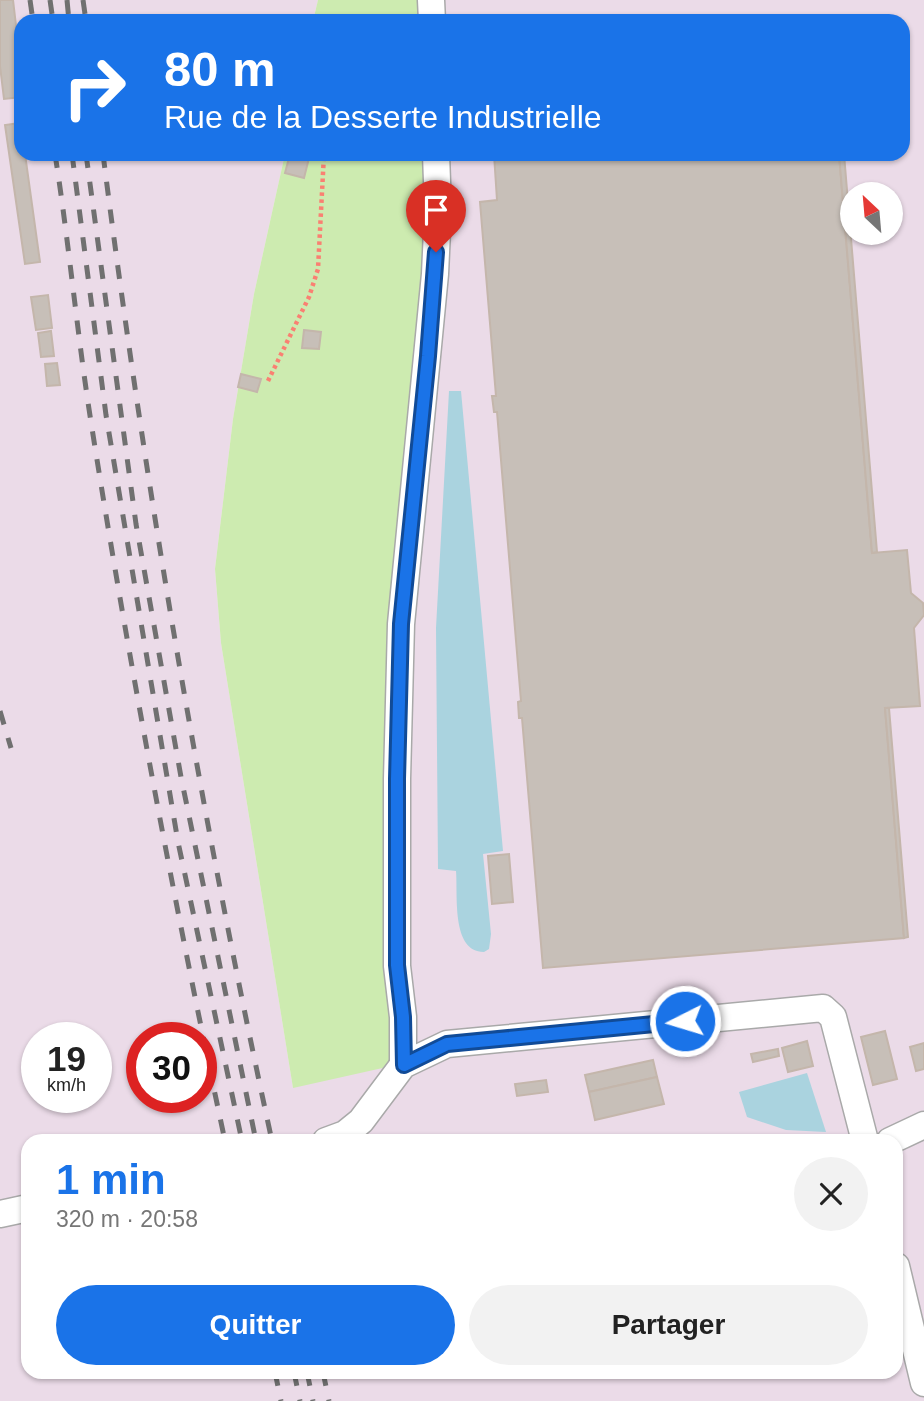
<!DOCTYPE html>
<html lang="fr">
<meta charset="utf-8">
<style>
:root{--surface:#fff;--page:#f2f2f2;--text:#222;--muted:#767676;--accent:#1a73e8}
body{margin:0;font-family:Arial,sans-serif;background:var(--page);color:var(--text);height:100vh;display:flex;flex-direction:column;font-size:26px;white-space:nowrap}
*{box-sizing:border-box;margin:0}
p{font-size:23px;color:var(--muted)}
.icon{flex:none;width:38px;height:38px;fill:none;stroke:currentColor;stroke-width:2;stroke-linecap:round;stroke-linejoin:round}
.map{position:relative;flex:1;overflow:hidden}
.sheet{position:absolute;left:21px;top:1134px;width:882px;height:245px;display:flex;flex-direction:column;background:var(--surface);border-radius:21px;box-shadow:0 2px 5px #0004}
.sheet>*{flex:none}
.top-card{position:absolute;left:14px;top:14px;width:896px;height:147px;border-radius:21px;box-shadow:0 2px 5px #0004;background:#1a73e8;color:#fff;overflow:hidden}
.needle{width:46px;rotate:334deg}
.controls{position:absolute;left:840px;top:182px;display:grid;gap:14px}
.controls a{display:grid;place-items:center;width:63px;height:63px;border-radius:50%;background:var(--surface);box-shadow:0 2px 5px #0004;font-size:35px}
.speed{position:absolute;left:21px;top:1022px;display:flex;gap:14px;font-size:35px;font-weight:700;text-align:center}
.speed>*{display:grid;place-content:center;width:91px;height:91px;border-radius:50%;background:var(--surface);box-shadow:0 2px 5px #0004;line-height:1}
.speed small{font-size:18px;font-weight:400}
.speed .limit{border:10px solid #d22;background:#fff;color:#111}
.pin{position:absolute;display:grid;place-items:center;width:60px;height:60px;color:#fff;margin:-72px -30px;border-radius:50% 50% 50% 0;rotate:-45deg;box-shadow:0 0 7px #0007}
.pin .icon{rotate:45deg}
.me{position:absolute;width:77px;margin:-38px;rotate:265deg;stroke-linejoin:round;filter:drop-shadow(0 0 5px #0008)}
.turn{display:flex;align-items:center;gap:24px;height:147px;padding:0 35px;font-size:32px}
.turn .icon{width:91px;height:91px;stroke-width:2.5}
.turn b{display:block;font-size:49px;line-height:60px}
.round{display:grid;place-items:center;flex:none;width:74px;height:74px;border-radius:37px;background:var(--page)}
.summary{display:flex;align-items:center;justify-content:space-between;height:119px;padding:0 35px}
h1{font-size:42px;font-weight:800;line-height:52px;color:var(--accent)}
.primary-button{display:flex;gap:14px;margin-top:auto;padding:14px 35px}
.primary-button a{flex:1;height:80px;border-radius:42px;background:var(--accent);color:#fff;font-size:28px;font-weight:800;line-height:80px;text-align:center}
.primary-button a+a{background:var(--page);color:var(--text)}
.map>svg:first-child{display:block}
</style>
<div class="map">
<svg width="924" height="1401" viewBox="0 0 924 1401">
<rect width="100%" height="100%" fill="#f2efe9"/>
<path fill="#ebdbe8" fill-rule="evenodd" d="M0,0H318L313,21H21V154H285L254,294L233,419L215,569L221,643L293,1088L399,780L438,154H903V21H432L431,0H924V1401H0ZM852,194H891V233H852ZM37,1038H96V1097H37ZM142,1038H201V1097H142ZM28,1141H896V1372H28Z"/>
<g fill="#cdebb0">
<path d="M318,0H431L432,21H313Z"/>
<path d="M285,154H438L402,624L405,1063L293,1088L221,643L215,569L233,419L254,294Z"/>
</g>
<g fill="#aad3df">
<path d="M449,391H461L503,851L483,854L491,934L489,949L484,952C451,952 458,895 456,871L438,869L436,628Z"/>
<path d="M807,1073L826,1132L786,1130L747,1117L739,1092Z"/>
</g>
<g fill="#c7bfb8" stroke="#c4b6ab" stroke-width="2">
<path d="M0,0H13L21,68V97L4,99L0,66Z"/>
<path d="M20,123L21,154H25L40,262L25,264L5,125Z"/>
<path d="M290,154H310L304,178L285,173Z"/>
<path d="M494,154H839L872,553L907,550L911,593L923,603L924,615L914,628L920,706L885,708L904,938L543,968L522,718H519L518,702L521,701L497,412H494L492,396H496L480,202L497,200Z"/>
<path d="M839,154H844L877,552L872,553Z"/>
<path d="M48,295L52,328L36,330L31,297Z"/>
<path d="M304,330L321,332L319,349L302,348Z"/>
<path d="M51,331L54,356L41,357L38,333Z"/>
<path d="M57,363L60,385L47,386L45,364Z"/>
<path d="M241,374L261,379L257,392L238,387Z"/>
<path d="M885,708H889L908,937L904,938Z"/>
<path d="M509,854L513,902L492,904L488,856Z"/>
<path d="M885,1031L897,1079L873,1085L861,1037Z"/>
<path d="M807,1041L813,1066L788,1072L782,1048Z"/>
<path d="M924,1043V1069L916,1071L910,1047Z"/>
<path d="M778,1049L779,1056L753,1062L751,1054Z"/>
<path d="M653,1060L657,1077L589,1092L585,1075Z"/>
<path d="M657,1077L664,1104L595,1120L589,1092Z"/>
<path d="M546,1080L548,1092L517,1096L515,1084Z"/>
</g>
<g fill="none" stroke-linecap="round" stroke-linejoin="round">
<defs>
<g id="minor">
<path d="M431,0L432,21"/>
<path d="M403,1065V1017L397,966V779L401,624L435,274L438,209L436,154"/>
<path d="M326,1141L345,1134L361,1121L403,1065L447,1044L823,1008L833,1017L865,1141"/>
<path d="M890,1141L924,1125"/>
<path d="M0,1214L28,1208"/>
<path d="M896,1266L924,1383"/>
</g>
</defs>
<use href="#minor" stroke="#a9a9a9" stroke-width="29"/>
<path stroke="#fa8072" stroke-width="4.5" stroke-dasharray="3.5 3.5" stroke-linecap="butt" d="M268,381L309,297L318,269L324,154"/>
<use href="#minor" stroke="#fff" stroke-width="26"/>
<g stroke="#707070" stroke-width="5" stroke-dasharray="14 14" stroke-linecap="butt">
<path d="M30,0L33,21"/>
<path d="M50,0L53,21"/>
<path d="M67,0L69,21"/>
<path d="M83,0L86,21"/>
<path d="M55,154C69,243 77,333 91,422C129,663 174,902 225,1141"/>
<path d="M72,154L106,415L178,842L242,1141"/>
<path d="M86,154L136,524L181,777L256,1141"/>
<path d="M103,154C145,485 201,815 272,1141"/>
<path d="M0,711L11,748"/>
<path d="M275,1372L281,1401"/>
<path d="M294,1372L300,1401"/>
<path d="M307,1372L313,1401"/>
<path d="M323,1372L329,1401"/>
</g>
</g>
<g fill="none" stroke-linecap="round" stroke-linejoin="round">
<defs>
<path id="route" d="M436,252L428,356L401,624L397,779V965L403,1017L404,1065L447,1044L685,1021"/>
</defs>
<use href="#route" stroke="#114b97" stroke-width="18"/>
<use href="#route" stroke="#1a73e8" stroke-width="12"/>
</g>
</svg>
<div class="controls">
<a><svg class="needle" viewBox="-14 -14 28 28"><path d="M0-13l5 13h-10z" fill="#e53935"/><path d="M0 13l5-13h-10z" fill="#767676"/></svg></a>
</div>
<div class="speed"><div>19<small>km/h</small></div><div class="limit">30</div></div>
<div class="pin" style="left:436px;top:252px;background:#d93025"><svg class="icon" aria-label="arrive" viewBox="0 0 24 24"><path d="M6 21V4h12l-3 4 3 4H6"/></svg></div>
<svg class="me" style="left:685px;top:1021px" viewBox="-20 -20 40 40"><circle r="17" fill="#1a73e8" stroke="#fff" stroke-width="3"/><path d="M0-11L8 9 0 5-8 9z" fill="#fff"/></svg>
<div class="top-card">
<div class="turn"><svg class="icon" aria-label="right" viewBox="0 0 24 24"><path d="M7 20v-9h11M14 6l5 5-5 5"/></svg><div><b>80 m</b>Rue de la Desserte Industrielle</div></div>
</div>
<section class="sheet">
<div class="summary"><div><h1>1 min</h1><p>320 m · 20:58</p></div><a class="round"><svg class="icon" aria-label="close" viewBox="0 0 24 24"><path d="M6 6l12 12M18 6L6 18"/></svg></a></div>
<div class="primary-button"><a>Quitter</a><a>Partager</a></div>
</section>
</div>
